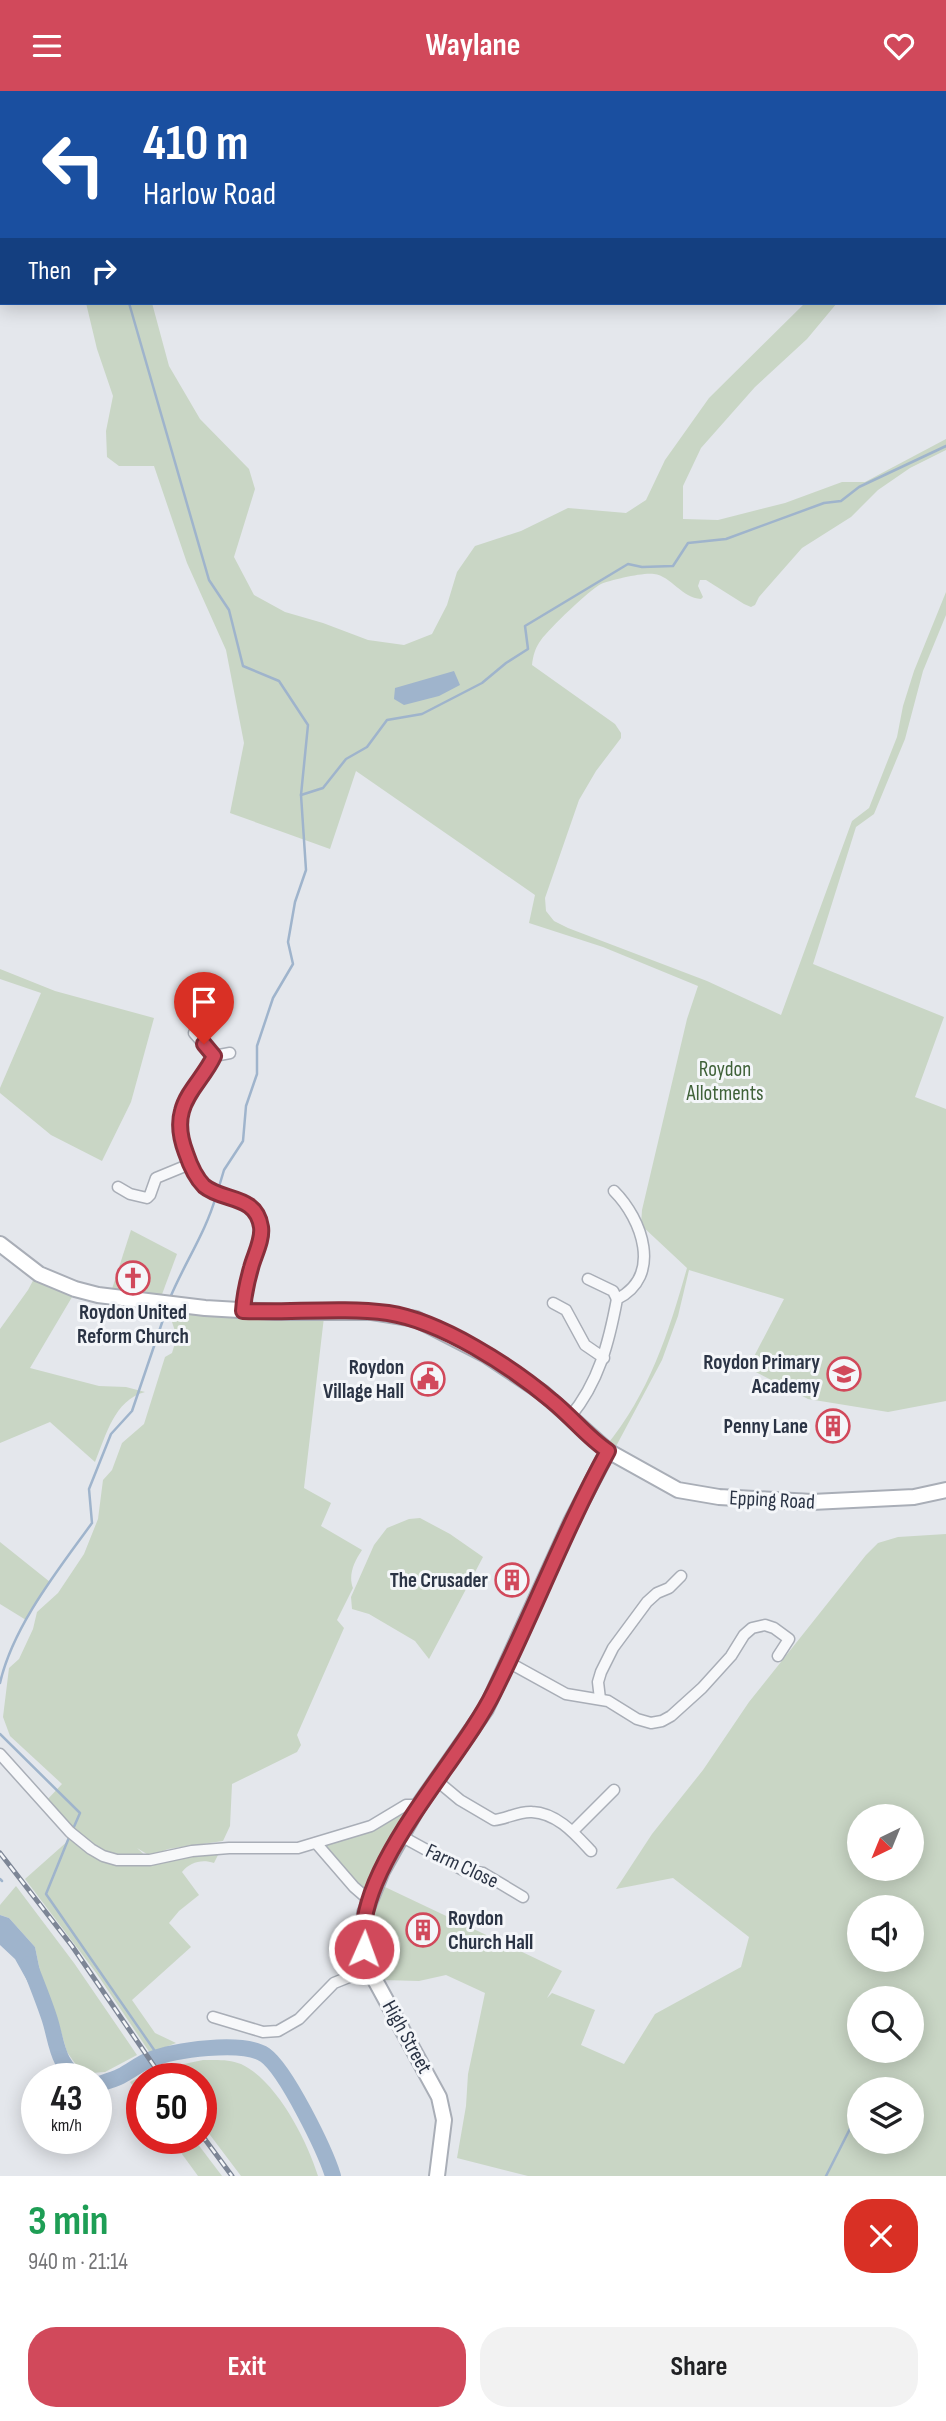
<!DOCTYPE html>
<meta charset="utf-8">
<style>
:root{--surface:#fff;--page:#f2f2f2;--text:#202124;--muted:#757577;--accent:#d1495b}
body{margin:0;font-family:"Sofia Sans Condensed",sans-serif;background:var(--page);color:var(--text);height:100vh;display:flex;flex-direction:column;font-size:26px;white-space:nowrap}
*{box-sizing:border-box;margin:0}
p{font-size:23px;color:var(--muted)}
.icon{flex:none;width:38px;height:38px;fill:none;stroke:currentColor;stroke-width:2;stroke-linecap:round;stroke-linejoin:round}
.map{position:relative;height:2085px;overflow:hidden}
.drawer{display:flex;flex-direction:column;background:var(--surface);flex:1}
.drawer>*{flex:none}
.top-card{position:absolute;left:0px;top:0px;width:947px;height:214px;box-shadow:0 4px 18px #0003;background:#1a4fa0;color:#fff;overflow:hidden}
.needle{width:46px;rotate:223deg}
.controls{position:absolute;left:847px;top:1713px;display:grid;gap:14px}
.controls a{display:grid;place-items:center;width:77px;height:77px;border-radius:50%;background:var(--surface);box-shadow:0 4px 18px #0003;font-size:35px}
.speed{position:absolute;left:21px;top:1972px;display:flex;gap:14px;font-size:35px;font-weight:700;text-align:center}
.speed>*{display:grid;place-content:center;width:91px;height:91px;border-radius:50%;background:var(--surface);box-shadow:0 4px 18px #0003;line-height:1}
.speed small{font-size:18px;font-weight:400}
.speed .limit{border:10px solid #d22;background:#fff;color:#111}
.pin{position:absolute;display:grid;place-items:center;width:60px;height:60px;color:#fff;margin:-72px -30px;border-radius:50% 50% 50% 0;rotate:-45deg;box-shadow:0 0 7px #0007}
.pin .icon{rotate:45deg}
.me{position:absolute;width:77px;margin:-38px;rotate:2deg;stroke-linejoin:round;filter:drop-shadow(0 0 5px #0008)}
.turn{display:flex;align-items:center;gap:24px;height:147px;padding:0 28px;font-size:32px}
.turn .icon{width:91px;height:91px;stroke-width:2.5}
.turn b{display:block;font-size:49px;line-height:60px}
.then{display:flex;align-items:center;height:66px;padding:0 28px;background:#0003;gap:14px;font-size:26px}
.round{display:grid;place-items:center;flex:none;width:74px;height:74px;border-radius:28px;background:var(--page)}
.headline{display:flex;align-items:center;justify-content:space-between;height:119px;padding:0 28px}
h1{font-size:42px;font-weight:700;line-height:52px;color:#1e9e55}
.action{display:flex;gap:14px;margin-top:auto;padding:14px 28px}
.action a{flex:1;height:80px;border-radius:28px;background:var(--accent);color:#fff;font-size:28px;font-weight:700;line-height:80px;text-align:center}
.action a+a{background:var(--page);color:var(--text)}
header{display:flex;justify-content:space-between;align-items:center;height:91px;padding:0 28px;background:var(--accent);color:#fff;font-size:32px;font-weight:700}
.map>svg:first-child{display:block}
</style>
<header><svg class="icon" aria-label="menu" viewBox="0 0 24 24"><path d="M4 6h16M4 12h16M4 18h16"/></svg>Waylane<svg class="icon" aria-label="heart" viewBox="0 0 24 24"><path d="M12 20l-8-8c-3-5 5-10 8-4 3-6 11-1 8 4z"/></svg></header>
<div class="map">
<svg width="946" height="2085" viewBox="0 0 946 2085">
<rect width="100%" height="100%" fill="#e4e7ec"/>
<g fill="#c9d6c5" fill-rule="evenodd">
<path d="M86,212H152L169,275L200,328L249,378L255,398L234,466L254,504L285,521L323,532L368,549L404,554L432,543L447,514L457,481L475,455L521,440L568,417L626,422L646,409L665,369L709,307L805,212H837L807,248L755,296L701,357L683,395V428L718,429L785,412L842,391H865L946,348V359L910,377L878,399L851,426L802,457L759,506L755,514L751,516L744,513L706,489H700L698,495L703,506L701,508C682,507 671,485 654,483C644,481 610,489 601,493C589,499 549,538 541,549C535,557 533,565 532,574L615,633L621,642V647L596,680L579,709L545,807L546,820L554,830L568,837L707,890L781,924L852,730L869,717L897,646L903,615L914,580L946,501V524L923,580L905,648L874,723L856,736L813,873L944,926L915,1006L946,1018V1310L888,1321L808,1308L748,1277L784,1208L689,1179L678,1225L662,1269L613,1361L606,1355C649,1303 669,1241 687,1177L641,1134L642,1119L687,928L698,895L603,856L529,832L535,804L356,680L330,758L230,722L244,652L226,559L187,472L154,375H119L107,366L106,340L113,305L97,258Z"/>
<path d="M0,878L55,900L154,927L131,1011L102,1070L51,1044L0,1002V997L41,902L0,888Z"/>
<path d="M131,1139L177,1163L161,1206L112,1198Z"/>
<path d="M36,1184L75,1201L30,1277L99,1295L126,1296L145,1301C114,1309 106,1345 95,1371L50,1331L0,1352V1238L28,1199Z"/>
<path d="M176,1215L324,1226L304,1397L331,1412L321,1435L362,1459C354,1471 348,1484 353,1497L337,1529L344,1537L297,1644L301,1654L297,1661L232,1693L230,1735L223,1750L168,1758L150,1765L137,1757L150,1769L222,1756L214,1772C202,1768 190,1771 182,1781L199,1804L179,1820L169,1832L191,1856L132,1909L155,1942L176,1952L150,1962L97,1883L25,1788L78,1741L46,1710L62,1693L10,1645L3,1626L9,1577L19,1568L33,1538L37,1521L58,1502L84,1463L98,1428L103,1389L112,1379L122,1352L144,1333L165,1266L172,1262L177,1246L172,1231Z"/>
<path d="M420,1427L450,1443L483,1466L429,1568L415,1550L369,1523L352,1518L351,1506L374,1454L387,1437L409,1428Z"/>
<path d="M946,1443V2085H528L457,2067L466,2015L468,1983L485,1902L446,1884L419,1890L383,1889C363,1856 366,1828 385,1796L562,1880L547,1907L552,1902L595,1919L581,1954L624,1973L655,1923L741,1876L749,1846L673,1787L616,1798L652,1743L703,1679L749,1611L866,1464L878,1452L898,1446ZM859,1726H912V1778H859ZM859,1816H912V1869H859ZM859,1908H912V1960H859ZM859,1998H912V2051H859Z"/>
<path d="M0,1451L50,1491L26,1529L0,1513Z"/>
<path d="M404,1719L405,1721L363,1801L324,1754L380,1736Z"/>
<path d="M16,1795L74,1872L137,1964L105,1981L92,1982L79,1978L67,1961L57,1927L42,1890L35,1856L9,1827L0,1824V1814Z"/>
<path d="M203,1969C216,1969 229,1968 241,1973C276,1989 307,2049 318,2085H241L201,2032V1988H169L160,1978Z"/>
<path d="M150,1981L153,1988H142V2007L130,1991Z"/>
<path d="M171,2048H194L222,2085H198Z"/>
</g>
<g fill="#9fb4cc">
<path d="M454,580L460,594L439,605L404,614L394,608L395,597Z"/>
<path d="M0,1824L9,1827L35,1856L42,1890L29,1893L15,1868L0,1854Z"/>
</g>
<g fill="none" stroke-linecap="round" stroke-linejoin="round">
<g stroke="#9fb4cc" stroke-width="2.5">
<path d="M16,0L18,2"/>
<path d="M129,212L209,489L229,519L243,575L279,590L308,634L301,704L306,779L295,811L288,851L293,873L273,907L257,955V983L246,1015L243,1050L224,1079L218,1099"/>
<path d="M301,704L323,697L346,668L367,656L387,629L422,623L482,592L506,572L528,558L525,535L628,473L642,476L673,475L688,452L726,448L824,412L841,410L859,396L946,355"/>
<path d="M170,1207C184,1173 206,1141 216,1105"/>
<path d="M0,1592C13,1535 58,1479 92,1432L89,1398L111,1343L132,1320L167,1217"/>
<path d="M0,1643L80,1722L73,1738"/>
<path d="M70,1744L46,1803L159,1966"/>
<path d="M0,1788L2,1790"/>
<path d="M826,2085L859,2020"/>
</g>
<g stroke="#9fb4cc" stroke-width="16">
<path d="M29,1873C36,1891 43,1908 49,1926C57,1949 56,1977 82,1988"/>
<path d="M96,1994C105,1991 113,1989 121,1985C131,1980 139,1973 149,1969C174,1959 242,1949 265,1964C286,1979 325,2059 333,2085"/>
</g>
<defs>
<g id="street">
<path d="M194,942L214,965"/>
<path d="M214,965C205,984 187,1000 182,1020C178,1034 181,1049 186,1062C190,1074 195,1086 204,1094C223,1111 256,1103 261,1136C263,1149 254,1165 251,1177C247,1191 244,1205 243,1219"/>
<path d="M214,965L230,962"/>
<path d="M118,1096L130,1103L147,1107L150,1104L156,1087L190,1073"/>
<path d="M588,1188L613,1200L617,1208"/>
<path d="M553,1212L566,1219L585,1254L604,1267"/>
<path d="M570,1326C599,1291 609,1251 617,1208C663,1185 642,1128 614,1100"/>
<path d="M508,1571L566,1603L608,1610L637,1628L651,1632L662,1630L671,1625L702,1597L731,1565L744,1544L752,1537L765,1534L774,1537L789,1548L778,1565"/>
<path d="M600,1608L598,1591L601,1581L613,1557L647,1511L657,1502L669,1497L681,1485"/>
<path d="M0,1663L70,1741L91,1758L103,1765L117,1769H150L192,1760L229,1757H298L371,1735L406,1714H419"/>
<path d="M436,1689L460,1709L494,1729C506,1728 519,1720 532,1721C557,1722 575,1743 591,1760"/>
<path d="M573,1740L614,1699"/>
<path d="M401,1745L463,1779L483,1782L523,1806"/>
<path d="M316,1752L354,1796L369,1809"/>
<path d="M213,1926L263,1941L278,1940L299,1928L334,1892L369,1878"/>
</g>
<g id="secondary">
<path d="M0,1153L39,1183L75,1198L98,1204L205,1217L275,1221H372L416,1228L486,1264L543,1302L608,1360L678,1399L719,1406L812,1411L914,1406L946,1399"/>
<path d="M437,2085L444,2029L439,2006L369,1878L362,1848L365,1822L382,1780L419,1714L486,1618L571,1431L608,1360"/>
</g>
</defs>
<use href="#street" stroke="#a9aeb7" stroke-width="13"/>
<use href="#secondary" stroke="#a9aeb7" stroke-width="18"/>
<use href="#street" stroke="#f7f8fa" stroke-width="10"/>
<use href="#secondary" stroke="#fff" stroke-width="14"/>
<defs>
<g id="rail">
<path d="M0,1762L72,1855L163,1988"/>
<path d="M201,2043L232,2085"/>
</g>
</defs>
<use href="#rail" stroke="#7d8696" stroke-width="5"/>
<use href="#rail" stroke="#f4f6f9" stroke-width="2.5" stroke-dasharray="8" stroke-linecap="butt"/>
</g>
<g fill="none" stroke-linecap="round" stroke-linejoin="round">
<defs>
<path id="route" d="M204,953L214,965C205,985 187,1000 182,1020C178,1034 181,1049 186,1062C190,1074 195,1086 204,1095C223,1111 256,1103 261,1136C263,1149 254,1165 251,1177C247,1191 244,1205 243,1220C291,1222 341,1216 388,1222C441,1230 512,1276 552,1310C572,1326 587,1346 608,1360C565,1438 534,1521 494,1601C460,1671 352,1779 364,1858"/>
</defs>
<use href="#route" stroke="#882f3b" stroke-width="18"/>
<use href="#route" stroke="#d1495b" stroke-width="12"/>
</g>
<defs>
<symbol id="church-ring" viewBox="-11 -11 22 22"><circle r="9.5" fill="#f4f6f9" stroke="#d1495b" stroke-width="1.5"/><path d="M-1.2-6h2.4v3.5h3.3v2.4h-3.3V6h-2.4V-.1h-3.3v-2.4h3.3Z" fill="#d1495b"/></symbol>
<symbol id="school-ring" viewBox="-11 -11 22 22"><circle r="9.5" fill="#f4f6f9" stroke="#d1495b" stroke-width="1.5"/><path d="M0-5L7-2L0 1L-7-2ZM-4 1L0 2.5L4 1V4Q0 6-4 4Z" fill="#d1495b"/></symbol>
<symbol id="civic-ring" viewBox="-11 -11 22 22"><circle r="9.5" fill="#f4f6f9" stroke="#d1495b" stroke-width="1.5"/><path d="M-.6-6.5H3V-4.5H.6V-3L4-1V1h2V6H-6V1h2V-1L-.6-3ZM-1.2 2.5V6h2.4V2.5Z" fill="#d1495b"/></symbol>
<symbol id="building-ring" viewBox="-11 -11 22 22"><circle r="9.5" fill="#f4f6f9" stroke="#d1495b" stroke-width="1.5"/><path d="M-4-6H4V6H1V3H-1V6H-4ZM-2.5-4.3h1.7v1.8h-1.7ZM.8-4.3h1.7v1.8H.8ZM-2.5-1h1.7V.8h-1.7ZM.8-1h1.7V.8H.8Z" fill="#d1495b"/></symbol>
</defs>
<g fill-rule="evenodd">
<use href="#church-ring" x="114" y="1168" width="38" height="38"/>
<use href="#school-ring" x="825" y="1264" width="38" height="38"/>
<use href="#civic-ring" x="409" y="1269" width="38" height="38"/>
<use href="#building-ring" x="814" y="1316" width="38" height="38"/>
<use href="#building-ring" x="493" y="1470" width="38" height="38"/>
<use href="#building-ring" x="404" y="1820" width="38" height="38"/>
</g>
<g text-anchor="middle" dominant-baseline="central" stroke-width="6" stroke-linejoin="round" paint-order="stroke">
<g font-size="21" fill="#3f6138" stroke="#f4f6f9">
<text x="725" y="978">Roydon<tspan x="725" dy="24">Allotments</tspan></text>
</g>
<g font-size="21" font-weight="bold" fill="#2b3445" stroke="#f4f6f9" text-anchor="end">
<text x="133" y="1221" text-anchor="middle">Roydon United<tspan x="133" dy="24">Reform Church</tspan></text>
<text x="820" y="1271">Roydon Primary<tspan x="820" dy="24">Academy</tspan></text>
<text x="404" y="1276">Roydon<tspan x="404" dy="24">Village Hall</tspan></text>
<text x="808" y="1335">Penny Lane</text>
<text x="488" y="1489">The Crusader</text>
<text x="448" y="1827" text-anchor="start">Roydon<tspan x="448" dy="24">Church Hall</tspan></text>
</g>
<g font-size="21" fill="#2b3445" stroke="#f4f6f9">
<text transform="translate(772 1409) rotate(3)">Epping Road</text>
<text transform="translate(462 1775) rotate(25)">Farm Close</text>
<text transform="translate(407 1946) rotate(61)">High Street</text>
</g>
</g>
</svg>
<div class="controls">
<a><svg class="needle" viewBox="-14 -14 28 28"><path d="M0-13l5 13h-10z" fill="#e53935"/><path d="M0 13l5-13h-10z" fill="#757577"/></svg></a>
<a><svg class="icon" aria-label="sound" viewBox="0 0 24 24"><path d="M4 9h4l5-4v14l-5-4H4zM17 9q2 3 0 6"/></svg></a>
<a><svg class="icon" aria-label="search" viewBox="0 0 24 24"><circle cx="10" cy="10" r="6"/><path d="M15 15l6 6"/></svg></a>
<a><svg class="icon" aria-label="layers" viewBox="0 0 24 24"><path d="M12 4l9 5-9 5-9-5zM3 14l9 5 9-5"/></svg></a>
</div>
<div class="speed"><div>43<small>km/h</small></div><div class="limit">50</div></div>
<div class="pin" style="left:204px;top:953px;background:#d93025"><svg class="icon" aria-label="arrive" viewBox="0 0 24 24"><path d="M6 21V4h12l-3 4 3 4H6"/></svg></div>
<svg class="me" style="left:364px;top:1858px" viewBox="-20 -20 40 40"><circle r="17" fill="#d1495b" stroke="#fff" stroke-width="3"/><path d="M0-11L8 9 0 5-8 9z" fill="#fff"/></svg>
<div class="top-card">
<div class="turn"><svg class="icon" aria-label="left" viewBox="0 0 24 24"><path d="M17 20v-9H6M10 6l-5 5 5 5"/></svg><div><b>410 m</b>Harlow Road</div></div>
<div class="then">Then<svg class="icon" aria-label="right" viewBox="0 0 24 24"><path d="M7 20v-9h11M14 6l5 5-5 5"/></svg></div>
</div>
</div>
<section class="drawer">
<div class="headline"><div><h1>3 min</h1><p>940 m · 21:14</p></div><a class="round" style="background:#d93025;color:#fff"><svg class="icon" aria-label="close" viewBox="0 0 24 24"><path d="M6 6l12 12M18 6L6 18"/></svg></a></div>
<div class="action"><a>Exit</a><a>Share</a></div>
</section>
